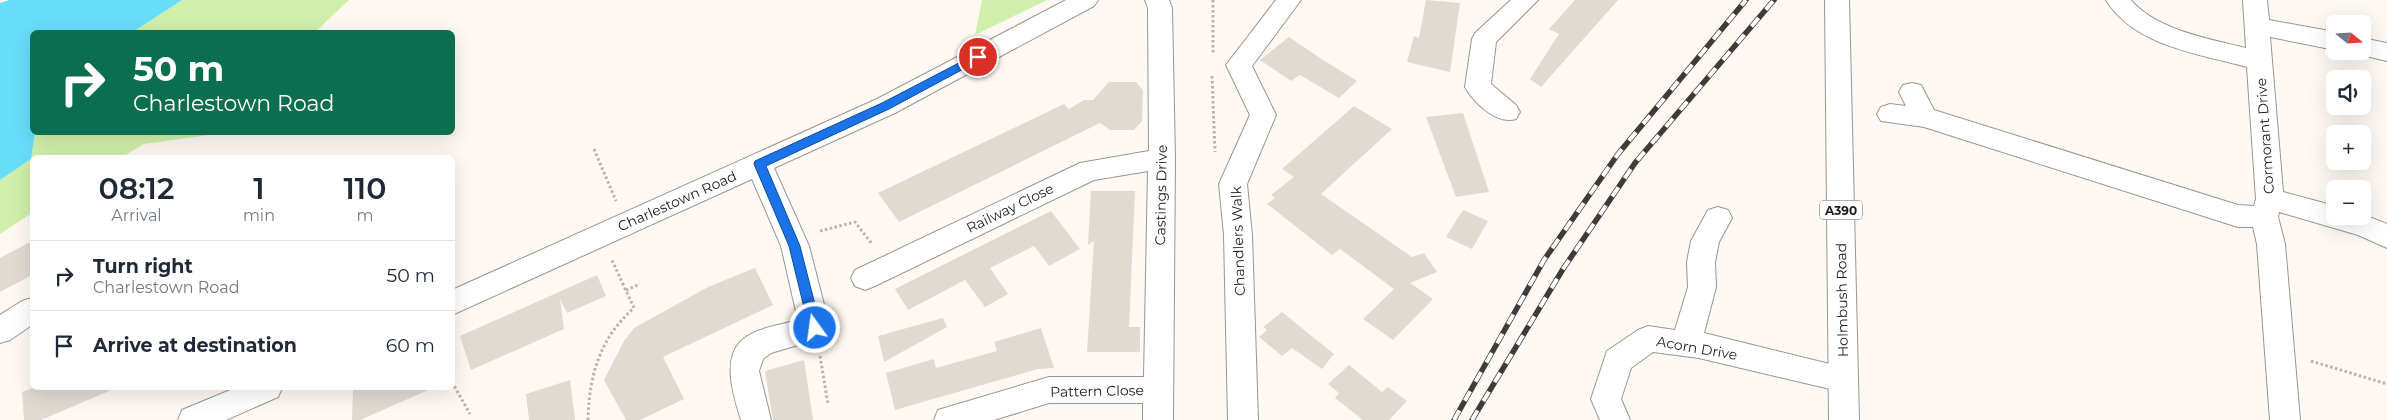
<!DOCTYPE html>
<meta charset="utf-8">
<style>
:root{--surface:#fff;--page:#f2f2f3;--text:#1f2937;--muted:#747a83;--line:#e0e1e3}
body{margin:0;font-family:Montserrat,sans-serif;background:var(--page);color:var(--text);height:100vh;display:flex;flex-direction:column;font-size:19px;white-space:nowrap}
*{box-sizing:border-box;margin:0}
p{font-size:16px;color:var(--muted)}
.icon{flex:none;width:28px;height:28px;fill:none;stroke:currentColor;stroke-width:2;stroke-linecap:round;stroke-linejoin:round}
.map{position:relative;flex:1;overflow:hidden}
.sheet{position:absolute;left:30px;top:155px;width:425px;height:235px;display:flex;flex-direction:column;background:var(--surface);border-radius:8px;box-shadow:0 5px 20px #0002}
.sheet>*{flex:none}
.hud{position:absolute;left:30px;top:30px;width:425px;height:105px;border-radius:8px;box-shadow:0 5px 20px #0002;background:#0b6e4f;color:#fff;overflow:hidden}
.needle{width:32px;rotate:108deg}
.controls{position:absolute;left:2326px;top:15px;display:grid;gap:10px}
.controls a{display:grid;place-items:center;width:45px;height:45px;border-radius:8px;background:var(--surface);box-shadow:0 5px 20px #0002;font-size:25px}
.pin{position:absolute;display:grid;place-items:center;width:42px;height:42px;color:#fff;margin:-21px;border:2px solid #fff;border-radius:50%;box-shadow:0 1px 5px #0007}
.me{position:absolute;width:55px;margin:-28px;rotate:346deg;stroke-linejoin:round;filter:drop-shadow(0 0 4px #0008)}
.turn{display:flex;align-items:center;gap:18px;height:105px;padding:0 20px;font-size:22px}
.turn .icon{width:65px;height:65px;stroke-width:2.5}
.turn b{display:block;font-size:35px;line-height:42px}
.eta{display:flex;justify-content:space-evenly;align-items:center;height:85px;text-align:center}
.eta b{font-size:30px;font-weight:600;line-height:35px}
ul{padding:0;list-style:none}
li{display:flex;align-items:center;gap:15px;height:70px;padding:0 20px;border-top:1px solid var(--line)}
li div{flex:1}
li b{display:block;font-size:19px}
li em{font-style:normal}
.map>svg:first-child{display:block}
</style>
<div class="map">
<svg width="2387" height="420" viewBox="0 0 2387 420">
<rect width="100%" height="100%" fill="#fef8f3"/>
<g fill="#cfefab">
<path d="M182,0H349L315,32H133Z"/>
<path d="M982,0H1047L975,35Z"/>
<path d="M35,133H211L209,135L144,144L122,157L32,158V213L0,234V180L31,159Z"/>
</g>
<path fill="#67ddfa" d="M9,0H182L133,32H32V132L35,133L31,159L0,180V3Z"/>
<g fill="#e1dad3">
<path d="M1426,0L1460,3L1450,72L1407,62L1414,36L1419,38Z"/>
<path d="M1575,0H1618L1541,87L1530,79L1559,34L1549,29Z"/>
<path d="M1289,37L1320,58L1357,81L1339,98L1300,75L1291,81L1260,60Z"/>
<path d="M1109,82H1136L1143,90L1142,121L1134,130H1110L1100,123L899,222L878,193L1064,104L1069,109L1084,100H1093Z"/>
<path d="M1354,106L1392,129L1321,194L1412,257L1424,253L1437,272L1410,283L1433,299L1393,340L1363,319L1394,289L1340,249L1332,255L1267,204L1275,198L1271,195L1294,177L1282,169Z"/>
<path d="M1463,113L1489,192L1456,197L1426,117Z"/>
<path d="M1091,191H1135L1129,327H1140V352H1087L1094,241L1088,245Z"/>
<path d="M1463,210L1488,221L1472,249L1446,237Z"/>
<path d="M1051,211L1080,249L1049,266L1034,246L990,268L1008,294L985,307L965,280L908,310L895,289Z"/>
<path d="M32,241V275L0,292V258Z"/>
<path d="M755,268L773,305L663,357L684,399L640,420H626L604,380L624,341L634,328L708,287Z"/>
<path d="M597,275L606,296L567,313L560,299L564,329L471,370L460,336Z"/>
<path d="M1282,312L1334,354L1322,369L1292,348L1282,356L1259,337L1267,330L1263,327Z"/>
<path d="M943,318L947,327L884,362L878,336Z"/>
<path d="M1041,328L1054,368L1038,369L895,410L886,373L934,359L936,368L997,351L994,342Z"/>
<path d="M804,360L813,420H773L765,371Z"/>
<path d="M1349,365L1382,392L1388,387L1407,401L1389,420H1363L1335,398L1339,393L1328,384Z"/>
<path d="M570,380L575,420H529L526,394Z"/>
<path d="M32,388H116L41,420H24L22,392Z"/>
<path d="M353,388H433L360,420H352Z"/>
</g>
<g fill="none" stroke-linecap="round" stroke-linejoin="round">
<defs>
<g id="minor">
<path d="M1066,0H1098L1094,6L895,113L774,168L809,246L830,328L825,337L771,353L763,359L759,371L771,420H741C734,398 722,361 740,342C753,328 781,325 798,320L781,246L752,179L452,315V290L877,99Z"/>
<path d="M1145,0H1169L1172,8L1175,159L1173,420H1143V403H1049L994,420H934L938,410L1049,377H1144L1148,171L1094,180L875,286L865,290L855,286L851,278L855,270L1080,163L1149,151L1148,8Z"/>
<path d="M1276,0H1301L1252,66L1276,115L1247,184L1252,235L1258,420H1228L1224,235L1219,184L1250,115L1226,65Z"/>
<path d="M1511,0H1538L1496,42L1491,84L1516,105L1520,112L1516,119C1497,125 1474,103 1465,87L1472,39L1475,33Z"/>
<path d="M2106,0H2131C2156,30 2210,39 2246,48L2243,0H2267L2269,20L2335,32V50L2270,37L2283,192L2335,206V216H2362V214L2387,224V248L2358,235L2279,212L2278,217L2285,244L2300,420H2270L2257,244L2253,227H2238L1924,127L1881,121L1877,114L1881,107L1890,104L1906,106L1899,92L1903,85L1912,83L1921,85L1934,110L2238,205L2254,206L2256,199L2247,67C2200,54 2134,46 2106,0Z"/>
<path d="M2362,38L2387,43V61L2353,53L2352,51H2362Z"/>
<path d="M1718,207L1728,210L1732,218L1719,242L1715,262L1716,287L1704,333L1854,370L1858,379L1854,388L1843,392L1699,358L1653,352L1631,368L1621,399L1630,420H1600L1591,399L1607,351L1638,330L1648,326L1675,330L1688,287L1687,262L1691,241L1708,210Z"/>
<path d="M32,298V325L10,340L0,343V315L22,301Z"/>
<path d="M235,388H282L278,397L226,420H178L182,410Z"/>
</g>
<path id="highway" d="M1825,0H1849L1859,420H1829Z"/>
</defs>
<use href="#minor" stroke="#9c958f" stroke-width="2"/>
<use href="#highway" stroke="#9c958f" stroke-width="2"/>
<g stroke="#b8b3af" stroke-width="3" stroke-dasharray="2.5 2.5" stroke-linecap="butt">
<path d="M1213,0V55"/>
<path d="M1212,76L1215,152"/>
<path d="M594,149L616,201"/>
<path d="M820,231L855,222L872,244"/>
<path d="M626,290L640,284"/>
<path d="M820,356L828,404"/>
<path d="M2311,361L2387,384"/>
<path d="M452,382L470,414"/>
<path d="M588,420C589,375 600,338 634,308L611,258"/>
</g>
<use href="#minor" fill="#fff" fill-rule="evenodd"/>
<use href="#highway" fill="#fff" fill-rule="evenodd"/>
<defs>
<g id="rail">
<path d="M1454,420L1544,260L1618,154L1746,0"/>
<path d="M1472,420L1563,269L1635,163L1774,0"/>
</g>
</defs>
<use href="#rail" stroke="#3e3b38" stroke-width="5.5"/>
<use href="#rail" stroke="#fff" stroke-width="4" stroke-dasharray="11" stroke-linecap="butt"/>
</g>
<path fill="#1a73e8" stroke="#114b97" d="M978,53L984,57L982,59L889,109L766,166L800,246L821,328L815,333L810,332L789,246L754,164L755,161L882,103Z"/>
<g text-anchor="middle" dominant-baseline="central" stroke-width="4.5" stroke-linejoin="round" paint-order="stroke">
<rect fill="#fff" stroke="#62605e" stroke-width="1" x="1820" y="200.5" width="42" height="19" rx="4"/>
<g font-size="12" font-weight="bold" fill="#1e1c19">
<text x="1841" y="210">A390</text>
</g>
<g font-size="14" fill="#1e1c19" stroke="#fff">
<text transform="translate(2265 136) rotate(-94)">Cormorant Drive</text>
<text transform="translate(1161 195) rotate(-89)">Castings Drive</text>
<text transform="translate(677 201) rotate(-24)">Charlestown Road</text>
<text transform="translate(1010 208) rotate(-26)">Railway Close</text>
<text transform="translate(1238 241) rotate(-92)">Chandlers Walk</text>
<text transform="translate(1842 300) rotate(-91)">Holmbush Road</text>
<text transform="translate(1697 348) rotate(10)">Acorn Drive</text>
<text transform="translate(1097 391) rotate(-1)">Pattern Close</text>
</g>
</g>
</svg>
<div class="controls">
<a><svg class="needle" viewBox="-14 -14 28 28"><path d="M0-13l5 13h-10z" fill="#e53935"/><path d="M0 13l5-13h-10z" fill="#747a83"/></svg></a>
<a><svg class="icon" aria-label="sound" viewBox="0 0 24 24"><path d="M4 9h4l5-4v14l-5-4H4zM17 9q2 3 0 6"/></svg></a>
<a>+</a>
<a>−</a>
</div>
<div class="pin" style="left:978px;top:57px;background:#d93025"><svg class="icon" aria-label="arrive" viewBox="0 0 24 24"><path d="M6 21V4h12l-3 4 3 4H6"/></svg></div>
<svg class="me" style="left:815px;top:328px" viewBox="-20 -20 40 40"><circle r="17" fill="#1a73e8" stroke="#fff" stroke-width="3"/><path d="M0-11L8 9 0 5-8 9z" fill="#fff"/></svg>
<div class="hud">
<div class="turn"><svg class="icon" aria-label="right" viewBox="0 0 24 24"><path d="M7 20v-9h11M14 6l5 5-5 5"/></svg><div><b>50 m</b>Charlestown Road</div></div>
</div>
<section class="sheet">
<div class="eta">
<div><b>08:12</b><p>Arrival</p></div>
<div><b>1</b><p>min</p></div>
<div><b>110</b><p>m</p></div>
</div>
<ul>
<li><svg class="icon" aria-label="right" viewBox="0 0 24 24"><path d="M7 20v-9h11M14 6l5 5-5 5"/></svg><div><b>Turn right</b><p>Charlestown Road</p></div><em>50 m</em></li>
<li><svg class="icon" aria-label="arrive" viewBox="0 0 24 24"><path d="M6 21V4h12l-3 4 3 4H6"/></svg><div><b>Arrive at destination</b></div><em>60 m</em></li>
</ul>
</section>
</div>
